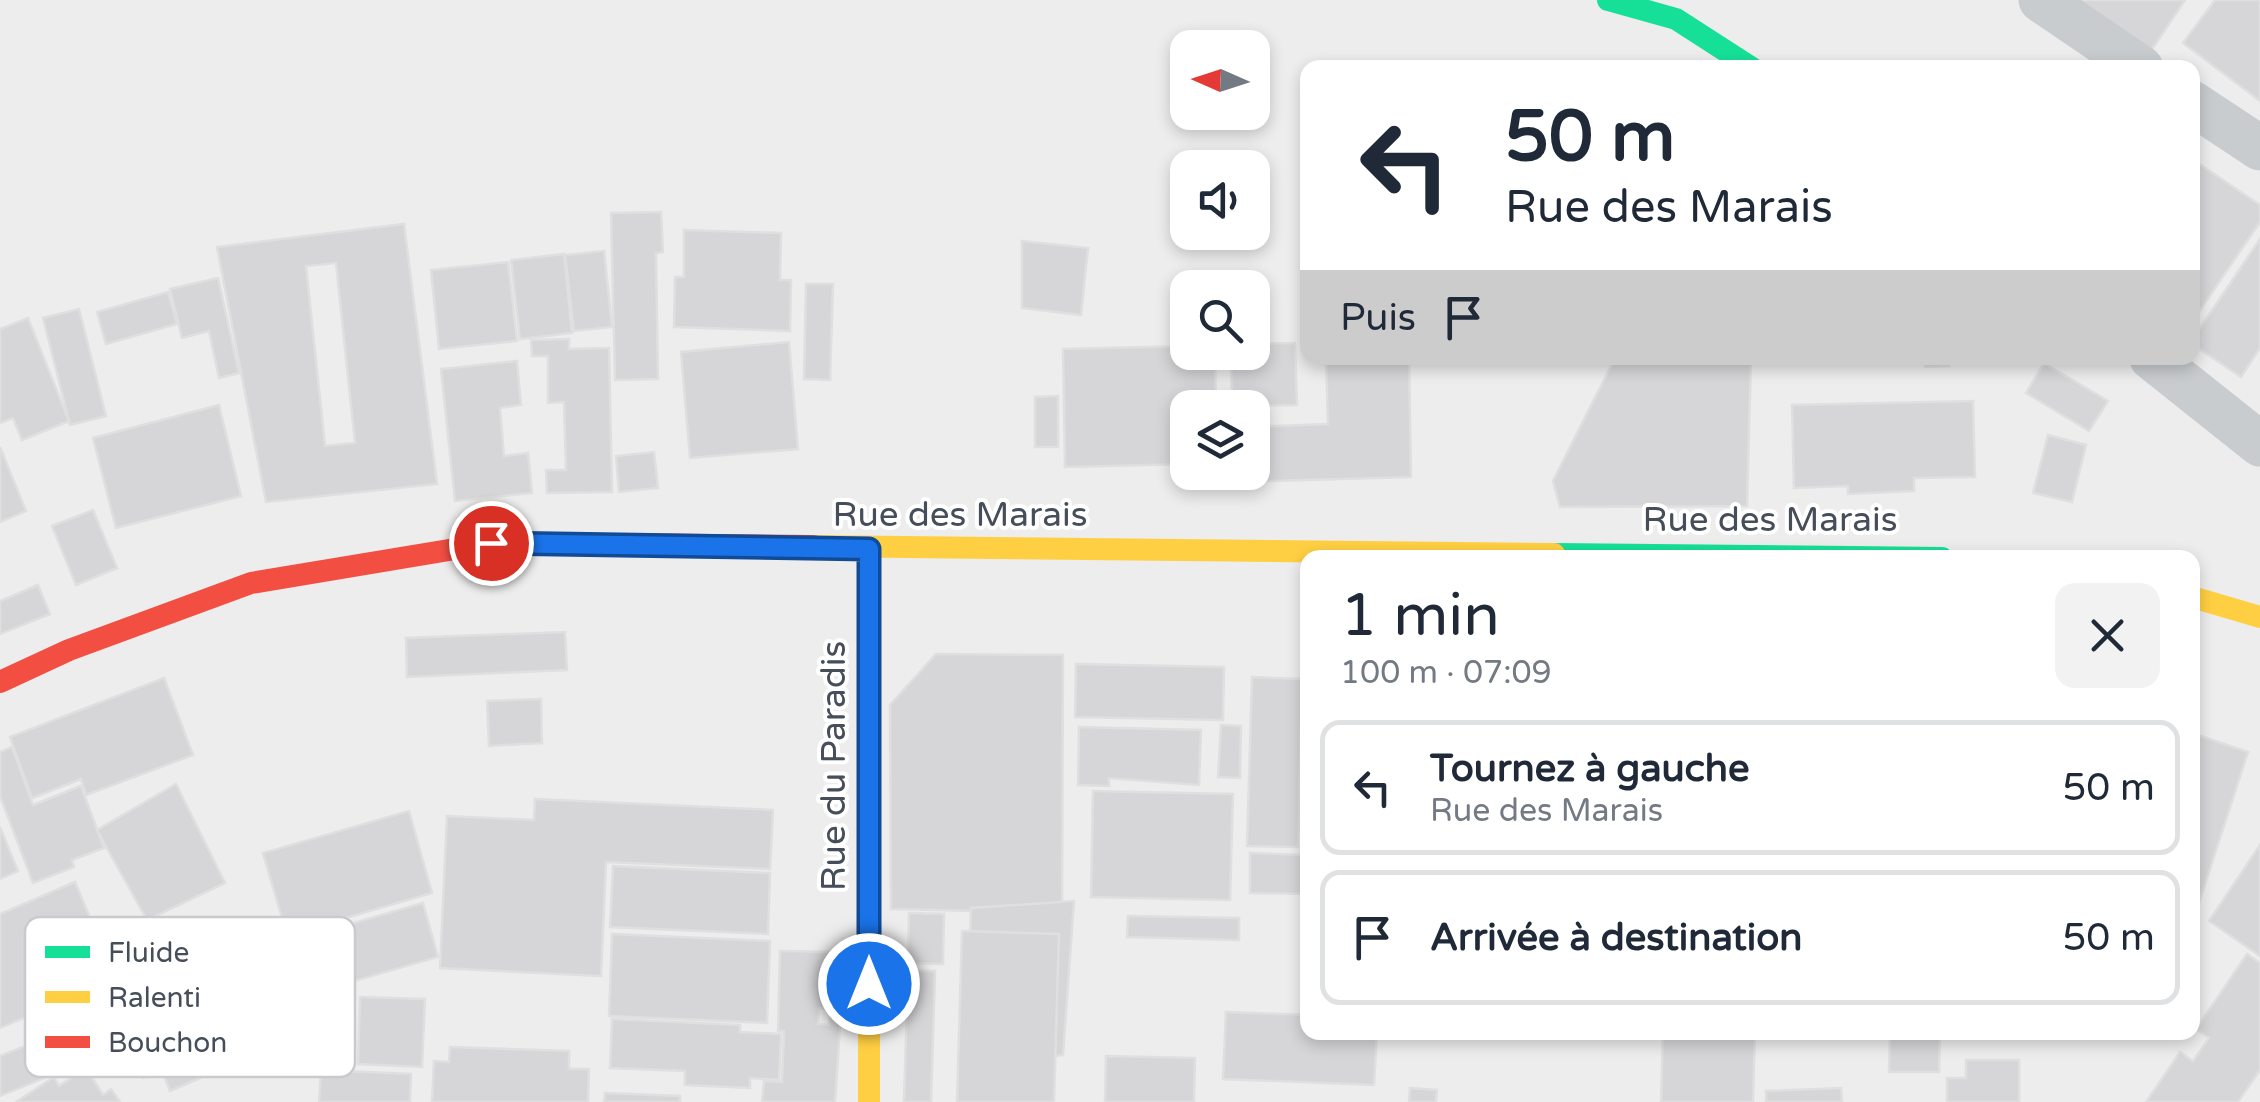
<!DOCTYPE html>
<html lang="fr">
<meta charset="utf-8">
<style>
:root{--surface:#fff;--page:#f2f2f3;--text:#1f2937;--muted:#747a83;--line:#e0e1e3}
body{margin:0;font-family:"Varela Round",sans-serif;background:var(--page);color:var(--text);height:100vh;display:flex;flex-direction:column;font-size:38px;white-space:nowrap}
*{box-sizing:border-box;margin:0}
p{font-size:32px;color:var(--muted)}
.icon{flex:none;width:55px;height:55px;fill:none;stroke:currentColor;stroke-width:2;stroke-linecap:round;stroke-linejoin:round}
.map{position:relative;flex:1;overflow:hidden}
.drawer{position:absolute;left:1300px;top:550px;width:900px;height:490px;display:flex;flex-direction:column;background:var(--surface);border-radius:20px;box-shadow:0 5px 15px #0003}
.drawer>*{flex:none}
.banner{position:absolute;left:1300px;top:60px;width:900px;height:305px;border-radius:20px;box-shadow:0 5px 15px #0003;background:#fff;color:var(--text);overflow:hidden}
.needle{width:65px;rotate:273deg}
.buttons{position:absolute;left:1170px;top:30px;display:grid;gap:20px}
.buttons a{display:grid;place-items:center;width:100px;height:100px;border-radius:20px;background:var(--surface);box-shadow:0 5px 15px #0003;font-size:50px}
.pin{position:absolute;display:grid;place-items:center;width:85px;height:85px;color:#fff;margin:-42px;border:5px solid #fff;border-radius:50%;box-shadow:0 2px 10px #0007}
.me{position:absolute;width:110px;margin:-55px;rotate:0deg;stroke-linejoin:round;filter:drop-shadow(0 0 8px #0008)}
.turn{display:flex;align-items:center;gap:35px;height:210px;padding:0 40px;font-size:45px}
.turn .icon{width:130px;height:130px;stroke-width:2.5}
.turn b{display:block;font-size:70px;line-height:85px}
.then{display:flex;align-items:center;height:95px;padding:0 40px;background:#0003;gap:20px;font-size:38px}
.round{display:grid;place-items:center;flex:none;width:105px;height:105px;border-radius:20px;background:var(--page)}
.overview{display:flex;align-items:center;justify-content:space-between;height:170px;padding:0 40px}
h1{font-size:60px;font-weight:600;line-height:75px}
ul{padding:0;list-style:none}
li{display:flex;align-items:center;gap:30px;height:135px;margin:0 20px 15px;padding:0 20px;border:5px solid var(--line);border-radius:20px}
li div{flex:1}
li b{display:block;font-size:38px}
li em{font-style:normal}
.map>svg:first-child{display:block}
</style>
<div class="map">
<svg width="2260" height="1102" viewBox="0 0 2260 1102">
<rect width="100%" height="100%" fill="#eeeded"/>
<g fill="#d6d5d7" stroke="#dfdfe0" stroke-width="2.5" fill-rule="evenodd">
<path d="M2076,0H2185L2151,51Z"/>
<path d="M2215,0H2260V101L2183,43Z"/>
<path d="M2192,159L2260,205V222L2192,322Z"/>
<path d="M661,212L663,252L656,253L658,379L615,380L611,213Z"/>
<path d="M404,224L437,484L266,502L217,247ZM336,263L355,443L325,446L306,266Z"/>
<path d="M684,230L781,233L780,280H791L790,331L674,327L675,277H684Z"/>
<path d="M2260,239V348L2241,377L2192,344V340Z"/>
<path d="M1022,241L1088,248L1081,315L1022,308Z"/>
<path d="M604,251L612,327L574,331L565,255Z"/>
<path d="M564,254L572,333L520,339L511,260Z"/>
<path d="M508,262L517,341L439,349L431,270Z"/>
<path d="M218,278L239,373L219,378L209,331L182,338L170,289Z"/>
<path d="M806,284H833L830,380L804,379Z"/>
<path d="M168,292L177,324L106,344L97,312Z"/>
<path d="M79,309L106,416L70,425L43,318Z"/>
<path d="M28,318L69,421L22,440L13,418L0,423V329Z"/>
<path d="M569,339V349L609,348L612,492L547,493L546,470H566L564,402L548,403V356H532L531,340Z"/>
<path d="M789,342L798,449L690,458L681,352Z"/>
<path d="M1295,343L1297,405L1232,406L1231,352H1252V344Z"/>
<path d="M1188,346V352H1215L1216,408H1188V464L1065,467L1063,349Z"/>
<path d="M1326,358H1409L1411,477L1267,481V457H1252V427L1328,424Z"/>
<path d="M1615,358H1751L1747,506L1560,507L1553,481Z"/>
<path d="M1924,358H1948L1949,366L1925,367Z"/>
<path d="M517,361L521,405L500,408L504,456L528,453L532,493L455,501L441,369Z"/>
<path d="M2044,363L2108,401L2089,431L2026,393Z"/>
<path d="M1058,396V447H1035V397Z"/>
<path d="M1973,401L1975,477L1914,478V491L1848,494V486L1794,488L1792,405Z"/>
<path d="M219,405L241,496L116,528L93,438Z"/>
<path d="M2048,435L2086,445L2072,502L2033,493Z"/>
<path d="M0,447L26,511L0,522Z"/>
<path d="M654,452L658,488L619,492L616,456Z"/>
<path d="M93,510L117,568L76,585L52,526Z"/>
<path d="M38,585L50,614L0,634V601Z"/>
<path d="M565,632L567,670L407,677L406,638Z"/>
<path d="M936,654L1063,655L1062,913L891,909L890,705Z"/>
<path d="M1076,664L1224,667L1223,720L1075,717Z"/>
<path d="M1252,677L1302,679L1298,847L1247,846Z"/>
<path d="M164,678L193,755L86,795L81,779L32,798L10,737Z"/>
<path d="M541,699L542,743L489,746L487,701Z"/>
<path d="M1221,725L1241,726L1240,778L1218,777Z"/>
<path d="M1079,727L1201,730L1199,785L1109,778V786L1078,785Z"/>
<path d="M2195,734L2248,752L2195,915L2192,914Z"/>
<path d="M12,747L33,805L81,786L104,848L72,860L74,867L33,883L0,796V752Z"/>
<path d="M176,784L225,883L147,920L97,830Z"/>
<path d="M1093,791L1233,794L1230,900L1091,897Z"/>
<path d="M535,799L773,810L770,869L606,862L601,976L440,968L447,816L534,820Z"/>
<path d="M409,811L432,893L287,935L263,853Z"/>
<path d="M0,827L18,871L0,879Z"/>
<path d="M1306,842L1308,894L1250,893V853L1306,855Z"/>
<path d="M2260,845V956L2209,921Z"/>
<path d="M613,866L770,873L768,934L610,927Z"/>
<path d="M75,882L116,979L0,1028V914Z"/>
<path d="M1074,901L1063,1055L966,1068L971,908Z"/>
<path d="M423,903L438,957L281,1002L266,949L125,990L116,959L157,947L159,954L271,922L278,945Z"/>
<path d="M909,913L944,914L943,964L908,963Z"/>
<path d="M1128,916L1239,918V940L1127,937Z"/>
<path d="M962,931L1059,934L1054,1102H957Z"/>
<path d="M612,934L770,941L767,1023L609,1016Z"/>
<path d="M780,951L845,952L848,1009L819,1008L818,1024L829,1025L830,1013L841,1012L835,1102H762L764,1081L782,1082L784,1031H778Z"/>
<path d="M2247,954L2260,963V1070L2238,1102H2146L2180,1052L2193,1061L2209,1038L2196,1029Z"/>
<path d="M227,965L249,1019L224,1030L230,1043L204,1054L212,1073L170,1091L162,1071L143,1078L137,1064L112,1074L100,1043L80,1050L84,1062L0,1096V1056Z"/>
<path d="M908,971H935L931,1102H904Z"/>
<path d="M360,997L425,999L422,1067L358,1064Z"/>
<path d="M1226,1012L1308,1015V1032H1377L1374,1085L1223,1079Z"/>
<path d="M612,1019L740,1025V1032L781,1034L779,1080L750,1078V1088L685,1085V1071L610,1068Z"/>
<path d="M1663,1032H1755L1753,1102H1661Z"/>
<path d="M1890,1032H1940L1939,1072H1889Z"/>
<path d="M450,1047L569,1051V1069H589L588,1102H432L434,1061L449,1062Z"/>
<path d="M1106,1056L1195,1058L1194,1102H1105Z"/>
<path d="M1966,1060H2019V1102H1947V1078H1966Z"/>
<path d="M86,1068L103,1095L111,1089L120,1102H16L54,1077L59,1086Z"/>
<path d="M321,1070L411,1074L410,1102H319Z"/>
<path d="M1410,1088L1437,1090L1436,1102H1409Z"/>
<path d="M1841,1088L1842,1102H1766V1091Z"/>
<path d="M605,1093L680,1096V1102H604Z"/>
</g>
<g fill="none" stroke-linecap="round" stroke-linejoin="round">
<g stroke="#c9ccce" stroke-width="45">
<path d="M2041,0L2141,68"/>
<path d="M2192,103L2260,148"/>
<path d="M2152,358L2260,444"/>
</g>
<g stroke="#16e098" stroke-width="22">
<path d="M1608,0L1676,19L1752,68"/>
<path d="M1554,554L1942,558"/>
</g>
<g stroke="#ffcf43" stroke-width="22">
<path d="M813,546L1554,554"/>
<path d="M869,549V1102"/>
<path d="M2192,597L2260,617"/>
</g>
<path stroke="#f24e42" stroke-width="22" d="M0,682L69,650L251,583L491,543L813,546"/>
</g>
<g fill="none" stroke-linecap="round" stroke-linejoin="round">
<defs>
<path id="route" d="M491,543L869,549V984"/>
</defs>
<use href="#route" stroke="#114b97" stroke-width="25"/>
<use href="#route" stroke="#1a73e8" stroke-width="18"/>
</g>
<g text-anchor="middle" dominant-baseline="central" stroke-width="8" stroke-linejoin="round" paint-order="stroke">
<g font-size="35" fill="#464e59" stroke="#fff">
<text x="960" y="515">Rue des Marais</text>
<text x="1770" y="520">Rue des Marais</text>
<text transform="translate(834 766) rotate(-90)">Rue du Paradis</text>
</g>
</g>
<rect x="25" y="917" width="330" height="160" rx="15" fill="#fff" stroke="#c8cacd" stroke-width="2.5"/>
<rect x="45" y="946" width="45" height="12" fill="#16e098"/>
<rect x="45" y="991" width="45" height="12" fill="#ffcf43"/>
<rect x="45" y="1036" width="45" height="12" fill="#f24e42"/>
<g font-size="28" fill="#464e59">
<text x="108" y="962">Fluide</text>
<text x="108" y="1007">Ralenti</text>
<text x="108" y="1052">Bouchon</text>
</g>
</svg>
<div class="buttons">
<a><svg class="needle" viewBox="-14 -14 28 28"><path d="M0-13l5 13h-10z" fill="#e53935"/><path d="M0 13l5-13h-10z" fill="#747a83"/></svg></a>
<a><svg class="icon" aria-label="sound" viewBox="0 0 24 24"><path d="M4 9h4l5-4v14l-5-4H4zM17 9q2 3 0 6"/></svg></a>
<a><svg class="icon" aria-label="search" viewBox="0 0 24 24"><circle cx="10" cy="10" r="6"/><path d="M15 15l6 6"/></svg></a>
<a><svg class="icon" aria-label="layers" viewBox="0 0 24 24"><path d="M12 4l9 5-9 5-9-5zM3 14l9 5 9-5"/></svg></a>
</div>
<div class="pin" style="left:491px;top:543px;background:#d93025"><svg class="icon" aria-label="arrive" viewBox="0 0 24 24"><path d="M6 21V4h12l-3 4 3 4H6"/></svg></div>
<svg class="me" style="left:869px;top:984px" viewBox="-20 -20 40 40"><circle r="17" fill="#1a73e8" stroke="#fff" stroke-width="3"/><path d="M0-11L8 9 0 5-8 9z" fill="#fff"/></svg>
<div class="banner">
<div class="turn"><svg class="icon" aria-label="left" viewBox="0 0 24 24"><path d="M17 20v-9H6M10 6l-5 5 5 5"/></svg><div><b>50 m</b>Rue des Marais</div></div>
<div class="then">Puis<svg class="icon" aria-label="arrive" viewBox="0 0 24 24"><path d="M6 21V4h12l-3 4 3 4H6"/></svg></div>
</div>
<section class="drawer">
<div class="overview"><div><h1>1 min</h1><p>100 m · 07:09</p></div><a class="round"><svg class="icon" aria-label="close" viewBox="0 0 24 24"><path d="M6 6l12 12M18 6L6 18"/></svg></a></div>
<ul>
<li><svg class="icon" aria-label="left" viewBox="0 0 24 24"><path d="M17 20v-9H6M10 6l-5 5 5 5"/></svg><div><b>Tournez à gauche</b><p>Rue des Marais</p></div><em>50 m</em></li>
<li><svg class="icon" aria-label="arrive" viewBox="0 0 24 24"><path d="M6 21V4h12l-3 4 3 4H6"/></svg><div><b>Arrivée à destination</b></div><em>50 m</em></li>
</ul>
</section>
</div>
